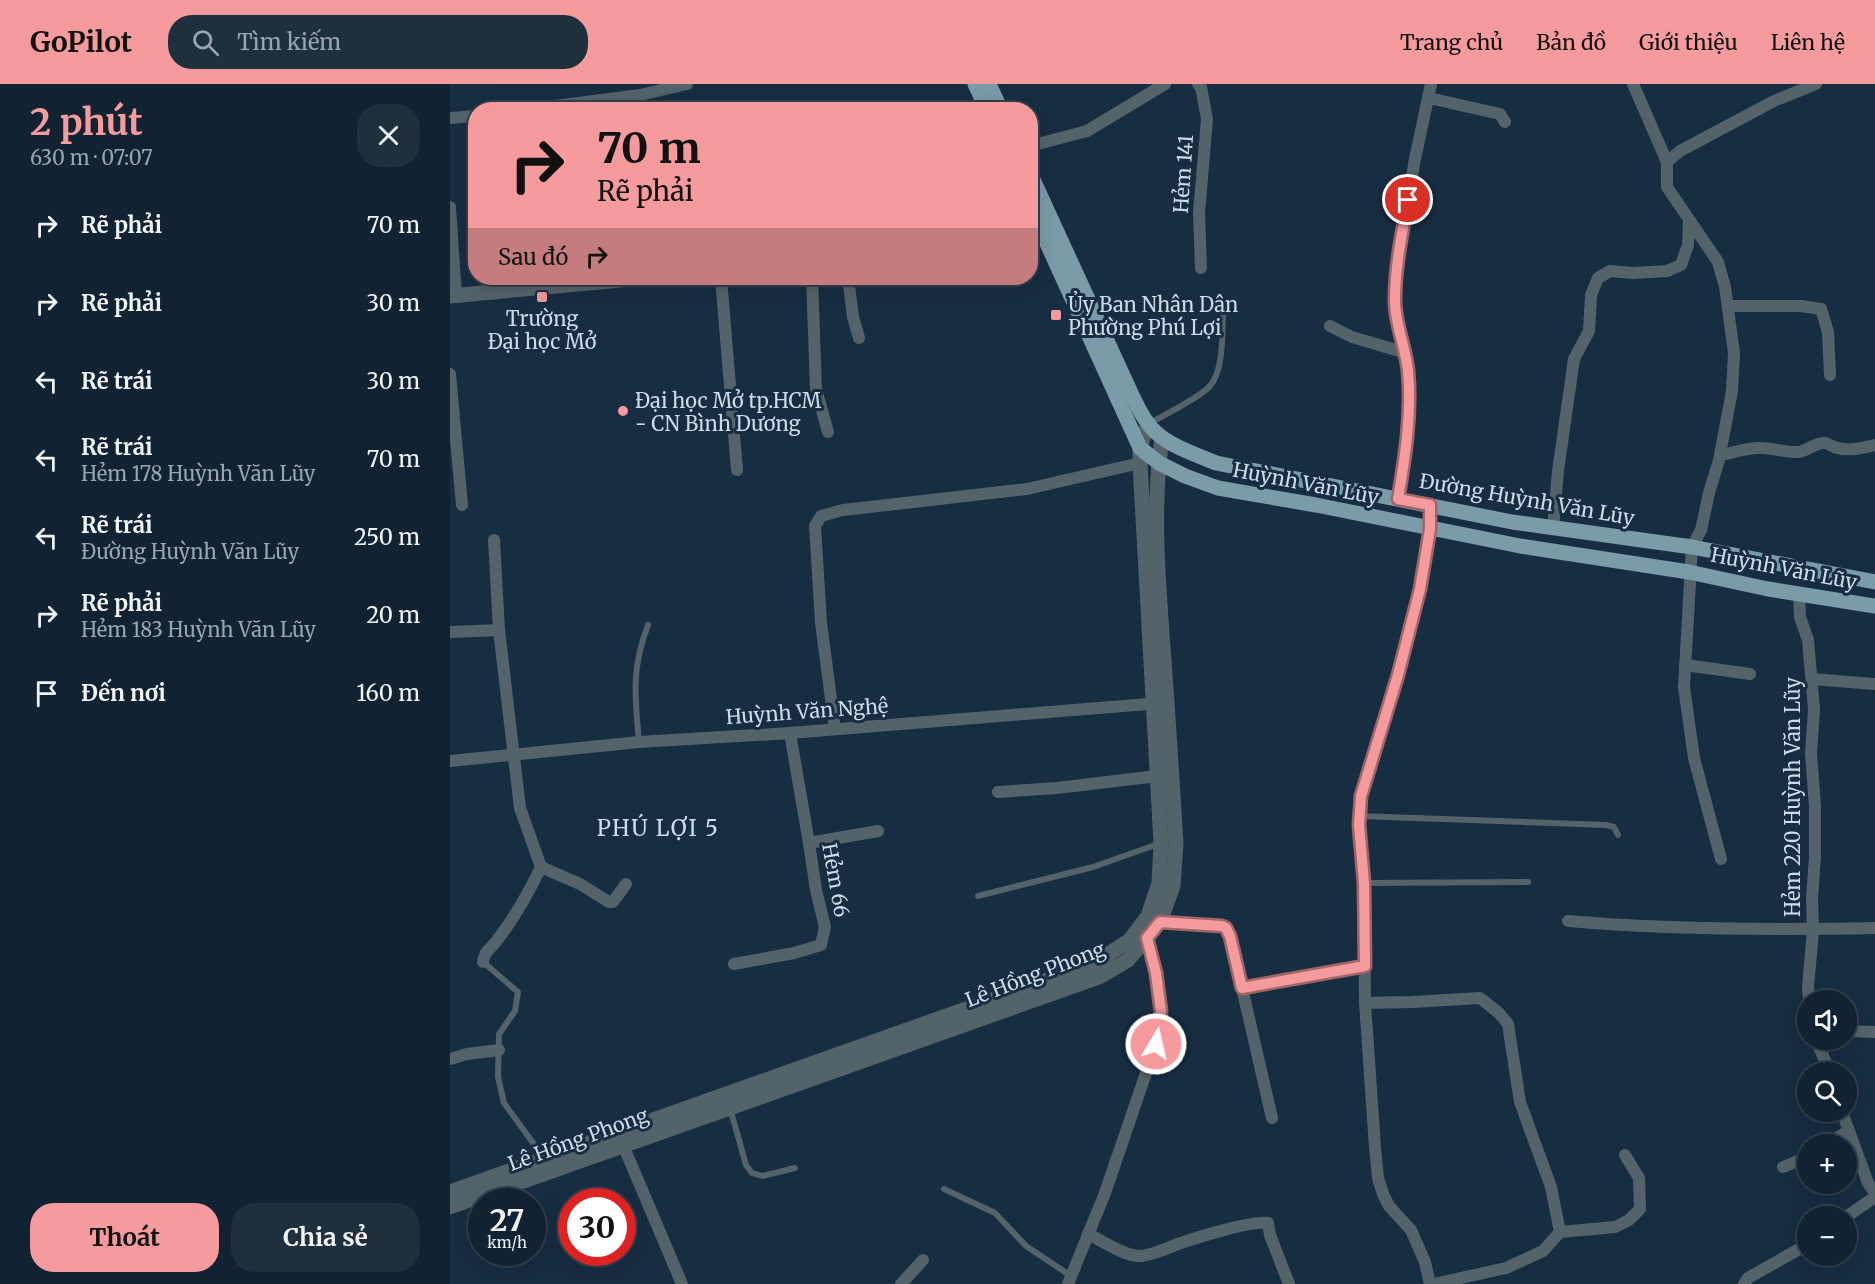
<!DOCTYPE html>
<html lang="vi">
<meta charset="utf-8">
<style>
:root{--surface:#112232;--page:#1e2f3e;--text:#f1f3f6;--muted:#9ca4ac;--line:#303f4d;--accent:#f59b9e}
body{margin:0;font-family:Merriweather,serif;background:var(--page);color:var(--text);height:100vh;display:flex;flex-direction:column;font-size:22px;white-space:nowrap}
*{box-sizing:border-box;margin:0}
p{font-size:20px;color:var(--muted)}
.icon{flex:none;width:33px;height:33px;fill:none;stroke:currentColor;stroke-width:2;stroke-linecap:round;stroke-linejoin:round}
.map{position:relative;flex:1;overflow:hidden}
.sheet{display:flex;flex-direction:column;background:var(--surface);width:450px}
.sheet>*{flex:none}
.guide{position:absolute;left:18px;top:18px;width:570px;height:183px;border-radius:24px;box-shadow:0 6px 24px #0002,0 0 0 2px var(--line);background:#f59b9e;color:#111;overflow:hidden}
.fabs{position:absolute;left:1347px;top:906px;display:grid;gap:12px}
.fabs a{display:grid;place-items:center;width:60px;height:60px;border-radius:50%;background:var(--surface);box-shadow:0 6px 24px #0002,0 0 0 2px var(--line);font-size:30px}
.speed{position:absolute;left:18px;top:1104px;display:flex;gap:12px;font-size:30px;font-weight:700;text-align:center}
.speed>*{display:grid;place-content:center;width:78px;height:78px;border-radius:50%;background:var(--surface);box-shadow:0 6px 24px #0002,0 0 0 2px var(--line);line-height:1}
.speed small{font-size:15px;font-weight:400}
.speed .limit{border:9px solid #d22;background:#fff;color:#111}
.pin{position:absolute;display:grid;place-items:center;width:51px;height:51px;color:#fff;margin:-26px;border:3px solid #fff;border-radius:50%;box-shadow:0 2px 6px #0007}
.me{position:absolute;width:66px;margin:-33px;rotate:9deg;stroke-linejoin:round;filter:drop-shadow(0 0 4px #0008)}
.turn{display:flex;align-items:center;gap:21px;height:126px;padding:0 30px;font-size:27px}
.turn .icon{width:78px;height:78px;stroke-width:2.5}
.turn b{display:block;font-size:42px;line-height:51px}
.then{display:flex;align-items:center;height:57px;padding:0 30px;background:#0003;gap:12px;font-size:22px}
.round{display:grid;place-items:center;flex:none;width:63px;height:63px;border-radius:24px;background:var(--page)}
.overview{display:flex;align-items:center;justify-content:space-between;height:102px;padding:0 30px}
h1{font-size:36px;font-weight:700;line-height:45px;color:var(--accent)}
.button{display:flex;gap:12px;margin-top:auto;padding:12px 30px}
.button a{flex:1;height:69px;border-radius:24px;background:var(--accent);color:#111;font-size:24px;font-weight:700;line-height:69px;text-align:center}
.button a+a{background:var(--page);color:var(--text)}
ul{padding:0;list-style:none}
li{display:flex;align-items:center;gap:18px;height:78px;padding:0 30px}
li div{flex:1}
li b{display:block;font-size:22px}
li em{font-style:normal}
header{display:flex;align-items:center;gap:36px;box-sizing:border-box;height:84px;padding:0 30px;background:var(--accent);color:#111}
header strong{font-size:28px}
nav{display:flex;gap:33px;margin-inline-start:auto;font-size:21px}
.search{width:420px;height:54px;background:var(--page);display:flex;align-items:center;gap:15px;box-sizing:border-box;padding:0 21px;border-radius:24px;color:var(--muted);font-size:22px}
main{display:flex;flex:1;min-height:0}
.map>svg:first-child{display:block}
</style>
<header>
<strong>GoPilot</strong>
<div class="search"><svg class="icon" aria-label="search" viewBox="0 0 24 24"><circle cx="10" cy="10" r="6"/><path d="M15 15l6 6"/></svg>Tìm kiếm</div>
<nav><a>Trang chủ</a><a>Bản đồ</a><a>Giới thiệu</a><a>Liên hệ</a></nav>
</header>
<main>
<section class="sheet">
<div class="overview"><div><h1>2 phút</h1><p>630 m · 07:07</p></div><a class="round"><svg class="icon" aria-label="close" viewBox="0 0 24 24"><path d="M6 6l12 12M18 6L6 18"/></svg></a></div>
<ul>
<li><svg class="icon" aria-label="right" viewBox="0 0 24 24"><path d="M7 20v-9h11M14 6l5 5-5 5"/></svg><div><b>Rẽ phải</b></div><em>70 m</em></li>
<li><svg class="icon" aria-label="right" viewBox="0 0 24 24"><path d="M7 20v-9h11M14 6l5 5-5 5"/></svg><div><b>Rẽ phải</b></div><em>30 m</em></li>
<li><svg class="icon" aria-label="left" viewBox="0 0 24 24"><path d="M17 20v-9H6M10 6l-5 5 5 5"/></svg><div><b>Rẽ trái</b></div><em>30 m</em></li>
<li><svg class="icon" aria-label="left" viewBox="0 0 24 24"><path d="M17 20v-9H6M10 6l-5 5 5 5"/></svg><div><b>Rẽ trái</b><p>Hẻm 178 Huỳnh Văn Lũy</p></div><em>70 m</em></li>
<li><svg class="icon" aria-label="left" viewBox="0 0 24 24"><path d="M17 20v-9H6M10 6l-5 5 5 5"/></svg><div><b>Rẽ trái</b><p>Đường Huỳnh Văn Lũy</p></div><em>250 m</em></li>
<li><svg class="icon" aria-label="right" viewBox="0 0 24 24"><path d="M7 20v-9h11M14 6l5 5-5 5"/></svg><div><b>Rẽ phải</b><p>Hẻm 183 Huỳnh Văn Lũy</p></div><em>20 m</em></li>
<li><svg class="icon" aria-label="arrive" viewBox="0 0 24 24"><path d="M6 21V4h12l-3 4 3 4H6"/></svg><div><b>Đến nơi</b></div><em>160 m</em></li>
</ul>
<div class="button"><a>Thoát</a><a>Chia sẻ</a></div>
</section>
<div class="map">
<svg width="1425" height="1200" viewBox="0 0 1425 1200">
<rect width="100%" height="100%" fill="#172d42"/>
<g fill="none" stroke-linecap="round" stroke-linejoin="round">
<g stroke="#54636a" stroke-width="6">
<path d="M700,339C714,331 751,313 760,302C774,286 772,249 773,229"/>
<path d="M189,658C185,613 181,585 198,541"/>
<path d="M909,732L1156,741L1164,743L1168,751"/>
<path d="M914,799L1078,798"/>
<path d="M528,812L643,783L711,759"/>
<path d="M33,878L68,908L65,927L49,950L48,993L54,1019L94,1074"/>
<path d="M280,1024L296,1081L302,1089L312,1092L345,1084"/>
<path d="M494,1105L545,1129L576,1162L621,1192"/>
</g>
<g stroke="#54636a" stroke-width="12">
<path d="M748,0L751,3L757,35L749,129L751,184"/>
<path d="M1183,0L1217,78"/>
<path d="M979,14L1050,30L1055,38"/>
<path d="M74,26L190,11L237,0"/>
<path d="M0,34L26,32"/>
<path d="M580,62L637,47L715,0"/>
<path d="M0,123L6,211"/>
<path d="M271,194L287,386"/>
<path d="M362,194L366,305L378,348"/>
<path d="M398,194L403,233L409,254"/>
<path d="M1278,222H1351L1371,225L1378,248L1380,291"/>
<path d="M880,242L902,253L956,269"/>
<path d="M0,290L12,421"/>
<path d="M1270,371C1284,369 1297,363 1311,364C1324,364 1336,369 1349,368C1358,367 1365,358 1375,359C1377,359 1382,362 1384,363C1398,368 1411,364 1425,361"/>
<path d="M948,415L958,357L959,291L956,269L944,218L951,157L965,75L981,0"/>
<path d="M1103,445L1108,387L1124,275L1139,247L1141,211L1148,194L1160,187L1183,189L1217,187L1231,181L1238,161L1239,137"/>
<path d="M1349,510L1350,533L1358,556L1364,625L1361,670L1365,722V773L1362,814L1363,846L1358,903L1359,916"/>
<path d="M0,548L49,546"/>
<path d="M1235,581L1300,590"/>
<path d="M1362,595L1425,600"/>
<path d="M385,645L371,539L365,442L371,432L393,426L577,405L690,379"/>
<path d="M0,677L189,658L340,649L710,619"/>
<path d="M548,708L607,704L707,692"/>
<path d="M359,759L428,747"/>
<path d="M1271,775L1244,674L1234,603L1242,463L1251,446L1259,409L1269,376L1282,307L1284,269L1275,203L1268,178L1217,103V78L1230,67L1324,17L1366,0"/>
<path d="M91,783L130,800L159,818H163L176,800"/>
<path d="M1118,837C1220,846 1323,846 1425,844"/>
<path d="M710,838L772,842L776,845L780,852L822,1034"/>
<path d="M33,878C34,867 42,864 48,855C65,833 79,808 91,783L70,724L49,546L44,456"/>
<path d="M284,880L344,869L371,861L375,843L366,806L359,759L340,649"/>
<path d="M792,904L915,882"/>
<path d="M915,919L962,918L1030,914L1049,929L1058,940L1070,1018L1101,1103L1110,1148L1093,1167L1056,1184L984,1200"/>
<path d="M1396,947L1425,948"/>
<path d="M1366,956L1380,988"/>
<path d="M0,975L17,970L49,966"/>
<path d="M1392,1028L1418,1099L1425,1109"/>
<path d="M1378,1060L1398,1047"/>
<path d="M173,1061L232,1200"/>
<path d="M1333,1083L1358,1073"/>
<path d="M1396,1133L1425,1113"/>
<path d="M1110,1148L1165,1143L1179,1136L1190,1125L1189,1094L1175,1071"/>
<path d="M638,1150C651,1156 674,1172 689,1172C701,1172 717,1164 728,1160C745,1154 803,1136 818,1139L820,1151L839,1200"/>
<path d="M451,1200L473,1176"/>
<path d="M618,1200L655,1109L706,960L711,928L706,889L697,854"/>
<path d="M980,1200L975,1178L961,1146L939,1122L933,1110L928,1094L925,1063L915,919L914,799L909,741L911,712C928,661 943,609 957,557C968,513 980,468 980,421"/>
<path d="M1294,1200L1298,1194L1358,1160"/>
</g>
<g stroke="#54636a" stroke-width="15">
<path d="M0,212L192,194"/>
<path d="M0,1108L643,880L680,856L698,832L709,799L711,759L690,379V364L698,340"/>
<path d="M0,1123L649,893L678,876L710,838L723,802L726,759C722,694 718,629 713,563C708,494 702,423 712,354"/>
</g>
<g stroke="#7a9ba8" stroke-width="15">
<path d="M525,0L537,26"/>
<path d="M539,0L551,26"/>
<path d="M580,89L681,309C686,319 690,329 697,338C711,360 743,369 766,379L1062,438L1242,463L1425,498"/>
<path d="M580,122L690,364L709,379L735,392L768,404L866,421L1070,462L1239,488L1318,505L1425,522"/>
</g>
</g>
<g fill="none" stroke-linecap="round" stroke-linejoin="round">
<defs>
<path id="route" d="M706,960L711,928L706,889L697,854L710,838L772,842L776,844L780,852L792,904L915,882L914,799L909,741L911,712L948,591L970,505L980,445V421L948,415C955,374 962,329 958,287C956,265 944,236 945,216C945,183 952,149 958,116"/>
</defs>
<use href="#route" stroke="#9f6567" stroke-width="15"/>
<use href="#route" stroke="#f59b9e" stroke-width="10"/>
</g>
<g fill="#f59b9e" stroke="#172d42" stroke-width="2">
<rect x="86" y="207" width="12" height="12" rx="3"/>
<rect x="600" y="225" width="12" height="12" rx="3"/>
<circle cx="173" cy="327" r="6"/>
</g>
<g text-anchor="middle" dominant-baseline="central" stroke-width="6" stroke-linejoin="round" paint-order="stroke">
<g font-size="20" fill="#cedbe9" stroke="#172d42">
<text transform="translate(733 90) rotate(-86)">Hẻm 141</text>
<text transform="translate(856 399) rotate(11)">Huỳnh Văn Lũy</text>
<text transform="translate(1077 415) rotate(10)">Đường Huỳnh Văn Lũy</text>
<text transform="translate(1334 484) rotate(11)">Huỳnh Văn Lũy</text>
<text transform="translate(357 627) rotate(-4)">Huỳnh Văn Nghệ</text>
<text transform="translate(1342 713) rotate(-90)">Hẻm 220 Huỳnh Văn Lũy</text>
<text transform="translate(386 796) rotate(80)">Hẻm 66</text>
<text transform="translate(585 890) rotate(-21)">Lê Hồng Phong</text>
<text transform="translate(128 1055) rotate(-20)">Lê Hồng Phong</text>
</g>
<g font-size="20" fill="#cedbe9" stroke="#172d42" text-anchor="start">
<text x="618" y="220">Ủy Ban Nhân Dân<tspan x="618" dy="23">Phường Phú Lợi</tspan></text>
<text x="92" y="234" text-anchor="middle">Trường<tspan x="92" dy="23">Đại học Mở</tspan></text>
<text x="185" y="316">Đại học Mở tp.HCM<tspan x="185" dy="23">- CN Bình Dương</tspan></text>
</g>
<g font-size="22" letter-spacing="1.5" fill="#cedbe9" stroke="#172d42">
<text x="208" y="744">PHÚ LỢI 5</text>
</g>
</g>
</svg>
<div class="fabs">
<a><svg class="icon" aria-label="sound" viewBox="0 0 24 24"><path d="M4 9h4l5-4v14l-5-4H4zM17 9q2 3 0 6"/></svg></a>
<a><svg class="icon" aria-label="search" viewBox="0 0 24 24"><circle cx="10" cy="10" r="6"/><path d="M15 15l6 6"/></svg></a>
<a>+</a>
<a>−</a>
</div>
<div class="speed"><div>27<small>km/h</small></div><div class="limit">30</div></div>
<div class="pin" style="left:958px;top:116px;background:#d93025"><svg class="icon" aria-label="arrive" viewBox="0 0 24 24"><path d="M6 21V4h12l-3 4 3 4H6"/></svg></div>
<svg class="me" style="left:706px;top:960px" viewBox="-20 -20 40 40"><circle r="17" fill="#f59b9e" stroke="#fff" stroke-width="3"/><path d="M0-11L8 9 0 5-8 9z" fill="#fff"/></svg>
<div class="guide">
<div class="turn"><svg class="icon" aria-label="right" viewBox="0 0 24 24"><path d="M7 20v-9h11M14 6l5 5-5 5"/></svg><div><b>70 m</b>Rẽ phải</div></div>
<div class="then">Sau đó<svg class="icon" aria-label="right" viewBox="0 0 24 24"><path d="M7 20v-9h11M14 6l5 5-5 5"/></svg></div>
</div>
</div>
</main>
